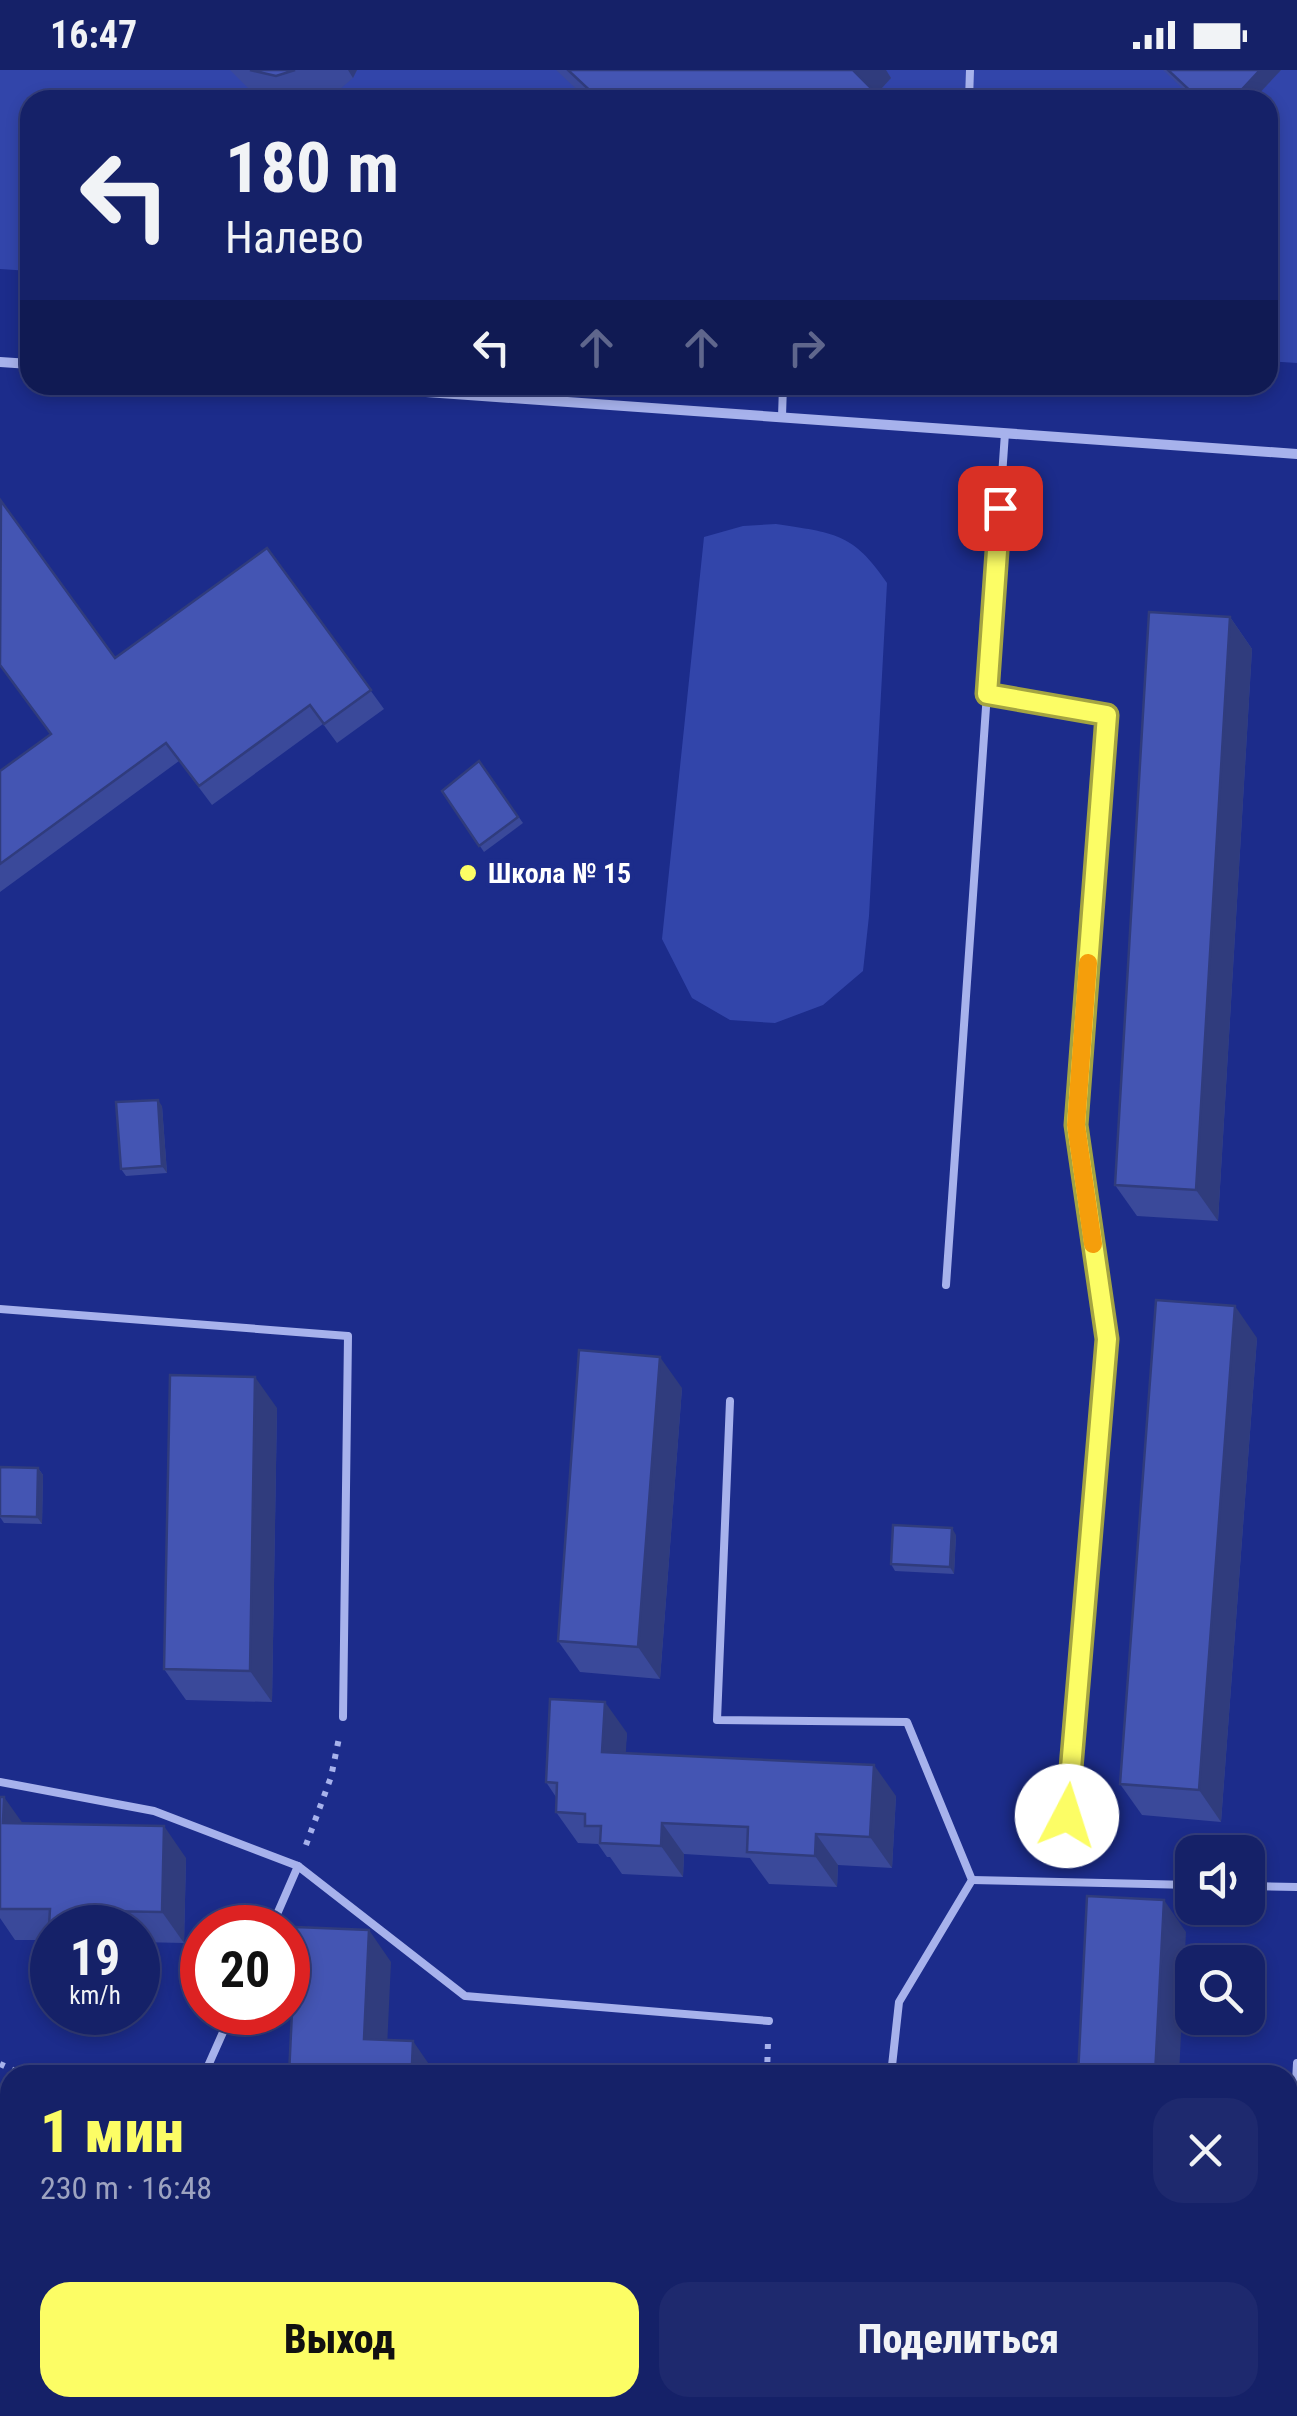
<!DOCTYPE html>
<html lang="ru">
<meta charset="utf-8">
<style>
:root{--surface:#152168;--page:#1e296e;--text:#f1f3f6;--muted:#9da3c0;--line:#343e7c;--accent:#fcfd65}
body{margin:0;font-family:"Roboto Condensed",sans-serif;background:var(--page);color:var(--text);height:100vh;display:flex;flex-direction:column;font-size:38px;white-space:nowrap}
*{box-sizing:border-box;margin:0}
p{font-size:32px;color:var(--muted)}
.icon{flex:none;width:55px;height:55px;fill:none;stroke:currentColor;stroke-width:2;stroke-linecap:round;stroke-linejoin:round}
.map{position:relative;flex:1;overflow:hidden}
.drawer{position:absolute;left:0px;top:1995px;width:1298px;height:352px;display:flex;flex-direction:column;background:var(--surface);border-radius:30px 30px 0 0;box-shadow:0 5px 15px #0003,0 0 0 2px var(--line)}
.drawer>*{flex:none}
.banner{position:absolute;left:20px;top:20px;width:1258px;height:305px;border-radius:30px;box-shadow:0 5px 15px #0003,0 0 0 2px var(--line);background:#152168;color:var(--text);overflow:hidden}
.fabs{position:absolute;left:1175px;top:1765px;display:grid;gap:20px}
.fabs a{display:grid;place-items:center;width:90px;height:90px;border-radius:20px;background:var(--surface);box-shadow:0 5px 15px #0003,0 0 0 2px var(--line);font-size:50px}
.speed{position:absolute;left:30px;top:1835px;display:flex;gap:20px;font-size:50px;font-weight:700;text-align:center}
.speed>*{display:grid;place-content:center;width:130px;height:130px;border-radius:50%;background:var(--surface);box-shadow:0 5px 15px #0003,0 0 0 2px var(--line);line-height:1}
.speed small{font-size:25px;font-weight:400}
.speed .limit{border:15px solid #d22;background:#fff;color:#111}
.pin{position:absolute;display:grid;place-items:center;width:85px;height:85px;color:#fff;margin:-42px;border-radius:20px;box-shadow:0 5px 15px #0006}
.me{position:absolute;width:110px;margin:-55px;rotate:5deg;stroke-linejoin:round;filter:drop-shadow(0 0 8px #0008)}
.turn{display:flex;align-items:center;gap:35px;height:210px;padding:0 40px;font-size:45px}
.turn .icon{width:130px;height:130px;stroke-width:2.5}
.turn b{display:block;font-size:70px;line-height:85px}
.lanes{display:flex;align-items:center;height:95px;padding:0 40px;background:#0003;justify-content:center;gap:50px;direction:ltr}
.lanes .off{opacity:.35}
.round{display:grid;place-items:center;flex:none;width:105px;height:105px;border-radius:30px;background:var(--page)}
.overview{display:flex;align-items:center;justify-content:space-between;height:170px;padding:0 40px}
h1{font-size:60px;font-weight:800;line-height:75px;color:var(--accent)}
.cta{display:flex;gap:20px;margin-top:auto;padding:20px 40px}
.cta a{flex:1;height:115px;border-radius:30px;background:var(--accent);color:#111;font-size:40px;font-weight:800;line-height:115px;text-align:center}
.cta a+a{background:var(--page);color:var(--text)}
.status{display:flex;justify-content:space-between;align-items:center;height:70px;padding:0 50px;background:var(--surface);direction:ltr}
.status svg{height:28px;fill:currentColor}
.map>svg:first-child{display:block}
</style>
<div class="status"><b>16:47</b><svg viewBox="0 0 49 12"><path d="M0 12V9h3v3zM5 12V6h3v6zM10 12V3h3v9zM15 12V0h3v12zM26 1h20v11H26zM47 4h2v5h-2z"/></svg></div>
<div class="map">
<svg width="1297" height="2346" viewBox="0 0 1297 2346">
<rect width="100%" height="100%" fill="#1c2c8b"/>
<g fill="#3245aa">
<path d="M0,0H1297V293L1268,291V30H30V201L0,199Z"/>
<path d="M776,454C833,463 853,462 887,513L869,846L863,901L823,935L775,953L730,950L692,928L662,869L704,467L743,456Z"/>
</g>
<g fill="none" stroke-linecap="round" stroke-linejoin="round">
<g stroke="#a7b2ec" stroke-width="6" stroke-dasharray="5 8" stroke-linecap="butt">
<path d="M306,1775L331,1707L339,1668"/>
<path d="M0,1994L24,2005"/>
<path d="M767,2005L768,1971"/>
<path d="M0,2195L10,2200"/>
<path d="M295,2338L313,2346"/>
<path d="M717,2338L735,2346"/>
<path d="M41,2346L47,2338"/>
<path d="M756,2346V2338"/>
</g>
<g stroke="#a7b2ec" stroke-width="8">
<path d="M969,30L970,0"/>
<path d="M782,347L783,315"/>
<path d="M987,625L1107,645L1076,1055L1107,1269L1067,1746"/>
<path d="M946,1215L1005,363"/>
<path d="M0,1239L348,1266L343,1647"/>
<path d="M730,1331L717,1650L907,1652L972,1810L899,1932L891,2005"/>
<path d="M0,1712L154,1741L298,1796"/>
<path d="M972,1810L1192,1815"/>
<path d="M1248,1816L1297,1817"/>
<path d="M271,1858L298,1796L465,1926L769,1951"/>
<path d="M204,2005L232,1942"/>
<path d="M1292,2091L1297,1993"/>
</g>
<g stroke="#a7b2ec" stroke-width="10">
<path d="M0,292L30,294"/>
<path d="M328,315L1297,384"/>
</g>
<g stroke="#d4d9f9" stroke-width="20">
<path d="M0,2097L10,2102"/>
<path d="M501,2338L518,2346"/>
</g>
</g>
<g fill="#3a499a">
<path d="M230,0H357L353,8L331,27L321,30H265L259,29Z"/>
<path d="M556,0H886L891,8L877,24L883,30H588Z"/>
<path d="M1163,0H1281L1253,30H1195Z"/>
<path d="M267,478L384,639L337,673L323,654L212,735L179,691L0,822V701L51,665L115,588Z"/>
<path d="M1230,547L1252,579L1218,1151L1137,1146L1115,1115Z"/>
<path d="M479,691L523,753L484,782L442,721Z"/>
<path d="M162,1036L167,1103L126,1106L121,1099Z"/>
<path d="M1257,1268L1221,1752L1142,1745L1120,1714Z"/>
<path d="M682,1318L660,1609L580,1602L558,1571Z"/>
<path d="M277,1338L272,1632L186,1630L164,1599Z"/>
<path d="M0,1397L38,1398L43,1405L42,1454L4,1453L0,1447Z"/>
<path d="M956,1465L954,1504L895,1501L891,1494Z"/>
<path d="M627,1663L625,1683L896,1726L892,1798L838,1795L837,1817L769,1814L750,1788L684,1784L683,1807L622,1804L610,1787H607L598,1774L578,1773L556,1742V1727L546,1712Z"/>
<path d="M0,1727L22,1754L186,1788L184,1873L138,1872V1858H52V1870H15L0,1848Z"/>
<path d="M906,2338H1183L1172,2346H1051L967,2339V2346L911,2345Z"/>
</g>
<g fill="#303c7d">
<path d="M348,0H357L353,8Z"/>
<path d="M852,0H886L891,8L872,29Z"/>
<path d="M1260,0H1281L1253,30H1232Z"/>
<path d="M1230,547L1252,579L1218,1151L1196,1120Z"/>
<path d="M158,1030L162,1036L167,1103L162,1096Z"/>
<path d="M1235,1236L1257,1268L1221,1752L1199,1720Z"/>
<path d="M660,1287L682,1318L660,1609L638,1577Z"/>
<path d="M255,1307L277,1338L272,1632L250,1601Z"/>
<path d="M38,1398L43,1405L42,1454L37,1447Z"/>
<path d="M952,1458L956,1465L954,1504L950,1497Z"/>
<path d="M605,1632L627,1663L624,1713L602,1682Z"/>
<path d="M874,1695L896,1726L892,1798L870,1767Z"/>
<path d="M4,1727L26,1758L3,1753Z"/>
<path d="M662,1753L684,1784L683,1807L661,1776Z"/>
<path d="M164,1756L186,1788L184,1873L162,1842Z"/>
<path d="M816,1764L838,1795L837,1817L815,1786Z"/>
<path d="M1164,1830L1186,1862L1179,2005H1155Z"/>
<path d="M101,1841L113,1858L100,1857Z"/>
<path d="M369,1860L391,1892L386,2000L364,1969Z"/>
<path d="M413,1971L435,2003L412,1994Z"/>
<path d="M958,2338H966L967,2346H964Z"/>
<path d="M1084,2338H1094L1100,2346H1090Z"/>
</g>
<g fill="#4455b3" stroke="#303c7d" stroke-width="2.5">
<path d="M250,0H295L276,6Z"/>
<path d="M568,0H853L883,30H600Z"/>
<path d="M1168,0H1260L1232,30H1200Z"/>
<path d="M1,431L115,588L267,478L371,620L324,654L310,635L199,716L166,673L0,794V701L51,664L0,595Z"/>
<path d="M1149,542L1230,547L1196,1120L1115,1115Z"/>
<path d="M479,691L518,747L479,776L442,721Z"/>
<path d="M158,1030L162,1096L121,1099L116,1032Z"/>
<path d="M1156,1230L1235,1236L1199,1720L1120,1714Z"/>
<path d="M579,1280L660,1287L638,1577L558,1571Z"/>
<path d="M170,1305L255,1307L250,1601L164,1599Z"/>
<path d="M0,1397L38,1398L37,1447L0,1446Z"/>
<path d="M893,1455L952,1458L950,1497L891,1494Z"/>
<path d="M550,1629L605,1632L602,1682L874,1695L870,1767L816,1764L815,1786L747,1782L748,1757L662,1753L661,1776L600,1773L601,1756H585V1744L556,1742L557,1713L546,1712Z"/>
<path d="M0,1727H4L3,1753L164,1756L162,1842L101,1841L100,1857L49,1856L50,1839H0Z"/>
<path d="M1087,1826L1164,1830L1155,2005H1078Z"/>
<path d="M296,1857L369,1860L364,1969L413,1971L412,1994L573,2001L572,2005H289Z"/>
</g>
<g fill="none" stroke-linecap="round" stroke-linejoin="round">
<defs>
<path id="route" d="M1000,438L987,624L1107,645L1076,1055L1107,1269L1067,1746"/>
</defs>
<use href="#route" stroke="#a4a442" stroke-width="25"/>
<use href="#route" stroke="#fcfd65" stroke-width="18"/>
<path stroke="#f59e0b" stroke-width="18" d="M1088,893L1076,1055L1093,1174"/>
</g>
<circle fill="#fcfd65" stroke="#1c2c8b" stroke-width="4" cx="468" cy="803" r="10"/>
<g text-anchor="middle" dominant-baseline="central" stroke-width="9" stroke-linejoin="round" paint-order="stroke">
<g font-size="28" font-weight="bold" fill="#fff" stroke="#1c2c8b" text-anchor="start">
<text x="488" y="803">Школа № 15</text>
</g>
</g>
</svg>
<div class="fabs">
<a><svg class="icon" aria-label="sound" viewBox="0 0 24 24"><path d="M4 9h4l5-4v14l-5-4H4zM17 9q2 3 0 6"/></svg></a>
<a><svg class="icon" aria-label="search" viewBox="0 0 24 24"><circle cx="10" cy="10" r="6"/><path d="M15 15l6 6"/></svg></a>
</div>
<div class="speed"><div>19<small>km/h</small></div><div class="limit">20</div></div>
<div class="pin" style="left:1000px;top:438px;background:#d93025"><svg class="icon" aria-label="arrive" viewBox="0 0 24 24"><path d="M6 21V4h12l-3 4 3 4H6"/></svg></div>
<svg class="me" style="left:1067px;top:1746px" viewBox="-20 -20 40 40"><circle r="19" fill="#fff"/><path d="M0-13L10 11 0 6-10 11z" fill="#fcfd65"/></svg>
<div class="banner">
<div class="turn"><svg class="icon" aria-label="left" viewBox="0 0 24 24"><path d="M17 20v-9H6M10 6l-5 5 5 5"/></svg><div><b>180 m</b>Налево</div></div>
<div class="lanes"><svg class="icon" aria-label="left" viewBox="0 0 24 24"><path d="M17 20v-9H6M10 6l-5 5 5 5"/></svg><svg class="icon off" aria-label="ahead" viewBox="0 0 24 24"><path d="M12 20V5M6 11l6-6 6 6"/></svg><svg class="icon off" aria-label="ahead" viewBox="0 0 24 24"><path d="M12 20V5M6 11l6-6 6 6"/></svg><svg class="icon off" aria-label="right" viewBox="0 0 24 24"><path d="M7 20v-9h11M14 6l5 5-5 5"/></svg></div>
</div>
<section class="drawer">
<div class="overview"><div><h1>1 мин</h1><p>230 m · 16:48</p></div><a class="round"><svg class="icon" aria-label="close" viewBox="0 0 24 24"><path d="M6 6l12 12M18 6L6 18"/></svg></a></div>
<div class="cta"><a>Выход</a><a>Поделиться</a></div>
</section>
</div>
